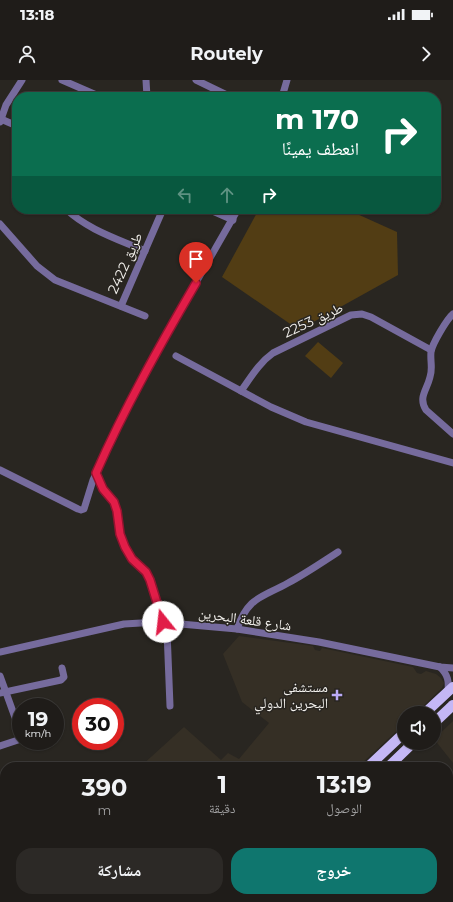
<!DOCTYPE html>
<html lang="ar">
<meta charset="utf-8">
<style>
:root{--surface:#1f1c19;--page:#2c2926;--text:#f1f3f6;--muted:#a1a1a2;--line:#3c3a38;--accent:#0f766e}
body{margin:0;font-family:Montserrat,"Noto Naskh Arabic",sans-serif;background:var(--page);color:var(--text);direction:rtl;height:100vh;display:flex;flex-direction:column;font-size:15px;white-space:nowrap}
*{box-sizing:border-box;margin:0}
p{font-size:13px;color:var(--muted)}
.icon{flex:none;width:22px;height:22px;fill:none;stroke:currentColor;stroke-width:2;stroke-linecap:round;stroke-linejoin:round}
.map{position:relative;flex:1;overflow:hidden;direction:ltr}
.panel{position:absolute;left:0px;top:682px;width:453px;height:140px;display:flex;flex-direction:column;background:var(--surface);border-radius:16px 16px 0 0;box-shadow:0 1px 3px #0004,0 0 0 1px var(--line);direction:rtl}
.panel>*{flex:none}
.banner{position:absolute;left:12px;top:12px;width:429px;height:122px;border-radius:16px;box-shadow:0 1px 3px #0004,0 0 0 1px var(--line);direction:rtl;background:#0b6e4f;color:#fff;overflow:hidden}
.fabs{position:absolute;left:397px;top:626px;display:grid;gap:8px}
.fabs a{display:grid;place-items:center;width:44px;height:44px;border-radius:50%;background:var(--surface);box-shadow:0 1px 3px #0004,0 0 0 1px var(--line);font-size:20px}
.speed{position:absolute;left:12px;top:618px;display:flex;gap:8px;font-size:20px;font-weight:700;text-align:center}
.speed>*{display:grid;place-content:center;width:52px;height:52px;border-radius:50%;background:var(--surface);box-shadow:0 1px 3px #0004,0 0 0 1px var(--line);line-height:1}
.speed small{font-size:10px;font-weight:400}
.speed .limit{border:6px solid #d22;background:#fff;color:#111}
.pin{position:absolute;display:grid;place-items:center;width:34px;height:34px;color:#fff;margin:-41px -17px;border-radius:50% 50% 50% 0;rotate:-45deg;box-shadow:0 0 4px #0007}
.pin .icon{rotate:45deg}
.me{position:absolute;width:44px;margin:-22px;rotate:344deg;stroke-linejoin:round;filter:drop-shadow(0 0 3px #0008)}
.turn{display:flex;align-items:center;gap:14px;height:84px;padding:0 16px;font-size:18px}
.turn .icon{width:52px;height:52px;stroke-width:2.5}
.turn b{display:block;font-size:28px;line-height:34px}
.lanes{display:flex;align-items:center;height:38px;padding:0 16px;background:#0003;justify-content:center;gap:20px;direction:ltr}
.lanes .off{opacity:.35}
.eta{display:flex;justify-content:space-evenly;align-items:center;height:68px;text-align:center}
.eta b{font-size:24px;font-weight:700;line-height:28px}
.primary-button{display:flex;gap:8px;margin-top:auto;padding:8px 16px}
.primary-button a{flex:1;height:46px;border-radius:16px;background:var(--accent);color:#fff;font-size:16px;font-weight:700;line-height:46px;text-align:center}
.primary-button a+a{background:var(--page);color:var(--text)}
.status{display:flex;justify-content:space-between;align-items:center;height:28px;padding:0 20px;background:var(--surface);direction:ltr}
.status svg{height:11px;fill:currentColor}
header{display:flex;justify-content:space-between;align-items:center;height:52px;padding:0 16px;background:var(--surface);font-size:18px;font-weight:700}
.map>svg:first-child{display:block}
</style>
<div class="status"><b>13:18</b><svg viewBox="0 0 49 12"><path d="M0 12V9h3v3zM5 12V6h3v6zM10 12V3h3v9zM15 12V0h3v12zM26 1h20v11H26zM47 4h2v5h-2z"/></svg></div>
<header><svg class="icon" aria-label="forward" viewBox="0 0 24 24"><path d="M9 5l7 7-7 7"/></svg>Routely<svg class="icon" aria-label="person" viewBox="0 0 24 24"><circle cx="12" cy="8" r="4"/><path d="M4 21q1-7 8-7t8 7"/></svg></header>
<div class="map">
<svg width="453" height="822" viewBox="0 0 453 822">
<rect width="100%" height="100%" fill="#292621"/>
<g fill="#352f25">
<path d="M239,556L313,566L315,570L320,571L322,568L413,587L417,593L421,594L426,591L436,594L441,598L444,603L442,608L416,633H404V644L358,687H140L184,647L221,680L228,673L239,679L269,643L242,622L223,574Z"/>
<path d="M453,641V683L434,659Z"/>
</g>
<g fill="#523d14">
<path d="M259,129H346L397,152L398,195L299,250L222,197Z"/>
<path d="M318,262L343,283L331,298L305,276Z"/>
</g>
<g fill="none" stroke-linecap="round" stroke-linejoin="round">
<g stroke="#766b9d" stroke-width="7">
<path d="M62,0L101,17"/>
<path d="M146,0L147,17"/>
<path d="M196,0L231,17"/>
<path d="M282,17L287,0"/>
<path d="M1,39L17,46"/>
<path d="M0,42L6,25L22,0"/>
<path d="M66,129C88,150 118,159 145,171"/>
<path d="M208,129L233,140"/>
<path d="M0,144L37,186L55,200L145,236"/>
<path d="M121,226L163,129"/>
<path d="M453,234C447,239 432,264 431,272C430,280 433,289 430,297C427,310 418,317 426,330L453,354"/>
<path d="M176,276L271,327L306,342L453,383"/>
<path d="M241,311C251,297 259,283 273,273L351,235L362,234L371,237L431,270"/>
<path d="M0,390L78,429L81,430L84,429L93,400L136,310L159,267L238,129"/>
<path d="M96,393L103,409L114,422L117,431L120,454L125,467L132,479L146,492L151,500L163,542"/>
<path d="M168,543L167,551L170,626"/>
<path d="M237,549C248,517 261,518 288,503C305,494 321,483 338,472"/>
<path d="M0,572L124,544L158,542L237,549L319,562L440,587L453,588"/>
<path d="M440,587C448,595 449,601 448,612"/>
<path d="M0,596L21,654"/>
<path d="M0,613L61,600L64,597L62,588"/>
<path d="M0,666L18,660L21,657"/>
<path d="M448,810L453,816"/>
<path d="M47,817L49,822"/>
<path d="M402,817L406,822"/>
<path d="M304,822L305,817"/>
</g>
<g stroke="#c4b7f5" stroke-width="10">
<path d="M425,633L453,607"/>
<path d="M434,643L453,625"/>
<path d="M368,687L404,653"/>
<path d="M388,687L413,663"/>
<path d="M223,822L228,817"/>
<path d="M246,822L251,817"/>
</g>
</g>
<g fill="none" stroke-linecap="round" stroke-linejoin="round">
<defs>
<path id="route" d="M163,542L150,500L146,492L132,479L125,467L120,454L117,431L114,422L103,409L96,393C125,327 160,265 196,203"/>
</defs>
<use href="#route" stroke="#92132f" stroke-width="10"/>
<use href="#route" stroke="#e11d48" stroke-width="7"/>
</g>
<path fill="#bbaaf6" stroke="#292621" stroke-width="1.5" d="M335 609h4v4h4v4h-4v4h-4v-4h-4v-4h4z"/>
<g text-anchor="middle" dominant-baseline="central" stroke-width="3" stroke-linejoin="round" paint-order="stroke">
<g font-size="14" fill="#f4f2ee" stroke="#292621">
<text transform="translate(125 183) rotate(-66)">طريق 2422</text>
<text transform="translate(313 240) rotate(-25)">طريق 2253</text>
<text transform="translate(245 539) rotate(8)">شارع قلعة البحرين</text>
</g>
<g font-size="14" fill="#f4f2ee" stroke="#292621" text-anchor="end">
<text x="328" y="607">مستشفى<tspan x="328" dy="16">البحرين الدولي</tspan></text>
</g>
</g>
</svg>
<div class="fabs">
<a><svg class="icon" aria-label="sound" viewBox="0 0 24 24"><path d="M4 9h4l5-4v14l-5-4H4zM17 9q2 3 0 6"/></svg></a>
</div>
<div class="speed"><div>19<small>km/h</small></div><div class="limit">30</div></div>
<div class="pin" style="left:196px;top:203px;background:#d93025"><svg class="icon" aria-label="arrive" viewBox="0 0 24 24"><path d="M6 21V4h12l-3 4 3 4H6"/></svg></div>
<svg class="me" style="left:163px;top:542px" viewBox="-20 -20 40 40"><circle r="19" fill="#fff"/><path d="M0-13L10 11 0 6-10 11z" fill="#e11d48"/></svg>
<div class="banner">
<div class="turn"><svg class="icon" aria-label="right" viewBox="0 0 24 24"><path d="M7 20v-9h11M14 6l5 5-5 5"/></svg><div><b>170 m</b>انعطف يمينًا</div></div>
<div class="lanes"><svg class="icon off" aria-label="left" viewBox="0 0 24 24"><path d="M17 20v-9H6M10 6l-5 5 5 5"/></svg><svg class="icon off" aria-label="ahead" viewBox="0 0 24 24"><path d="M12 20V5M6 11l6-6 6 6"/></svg><svg class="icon" aria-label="right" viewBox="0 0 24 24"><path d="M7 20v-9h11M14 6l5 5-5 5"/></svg></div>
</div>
<section class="panel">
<div class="eta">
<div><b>13:19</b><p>الوصول</p></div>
<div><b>1</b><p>دقيقة</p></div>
<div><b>390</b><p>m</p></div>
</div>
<div class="primary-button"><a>خروج</a><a>مشاركة</a></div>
</section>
</div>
